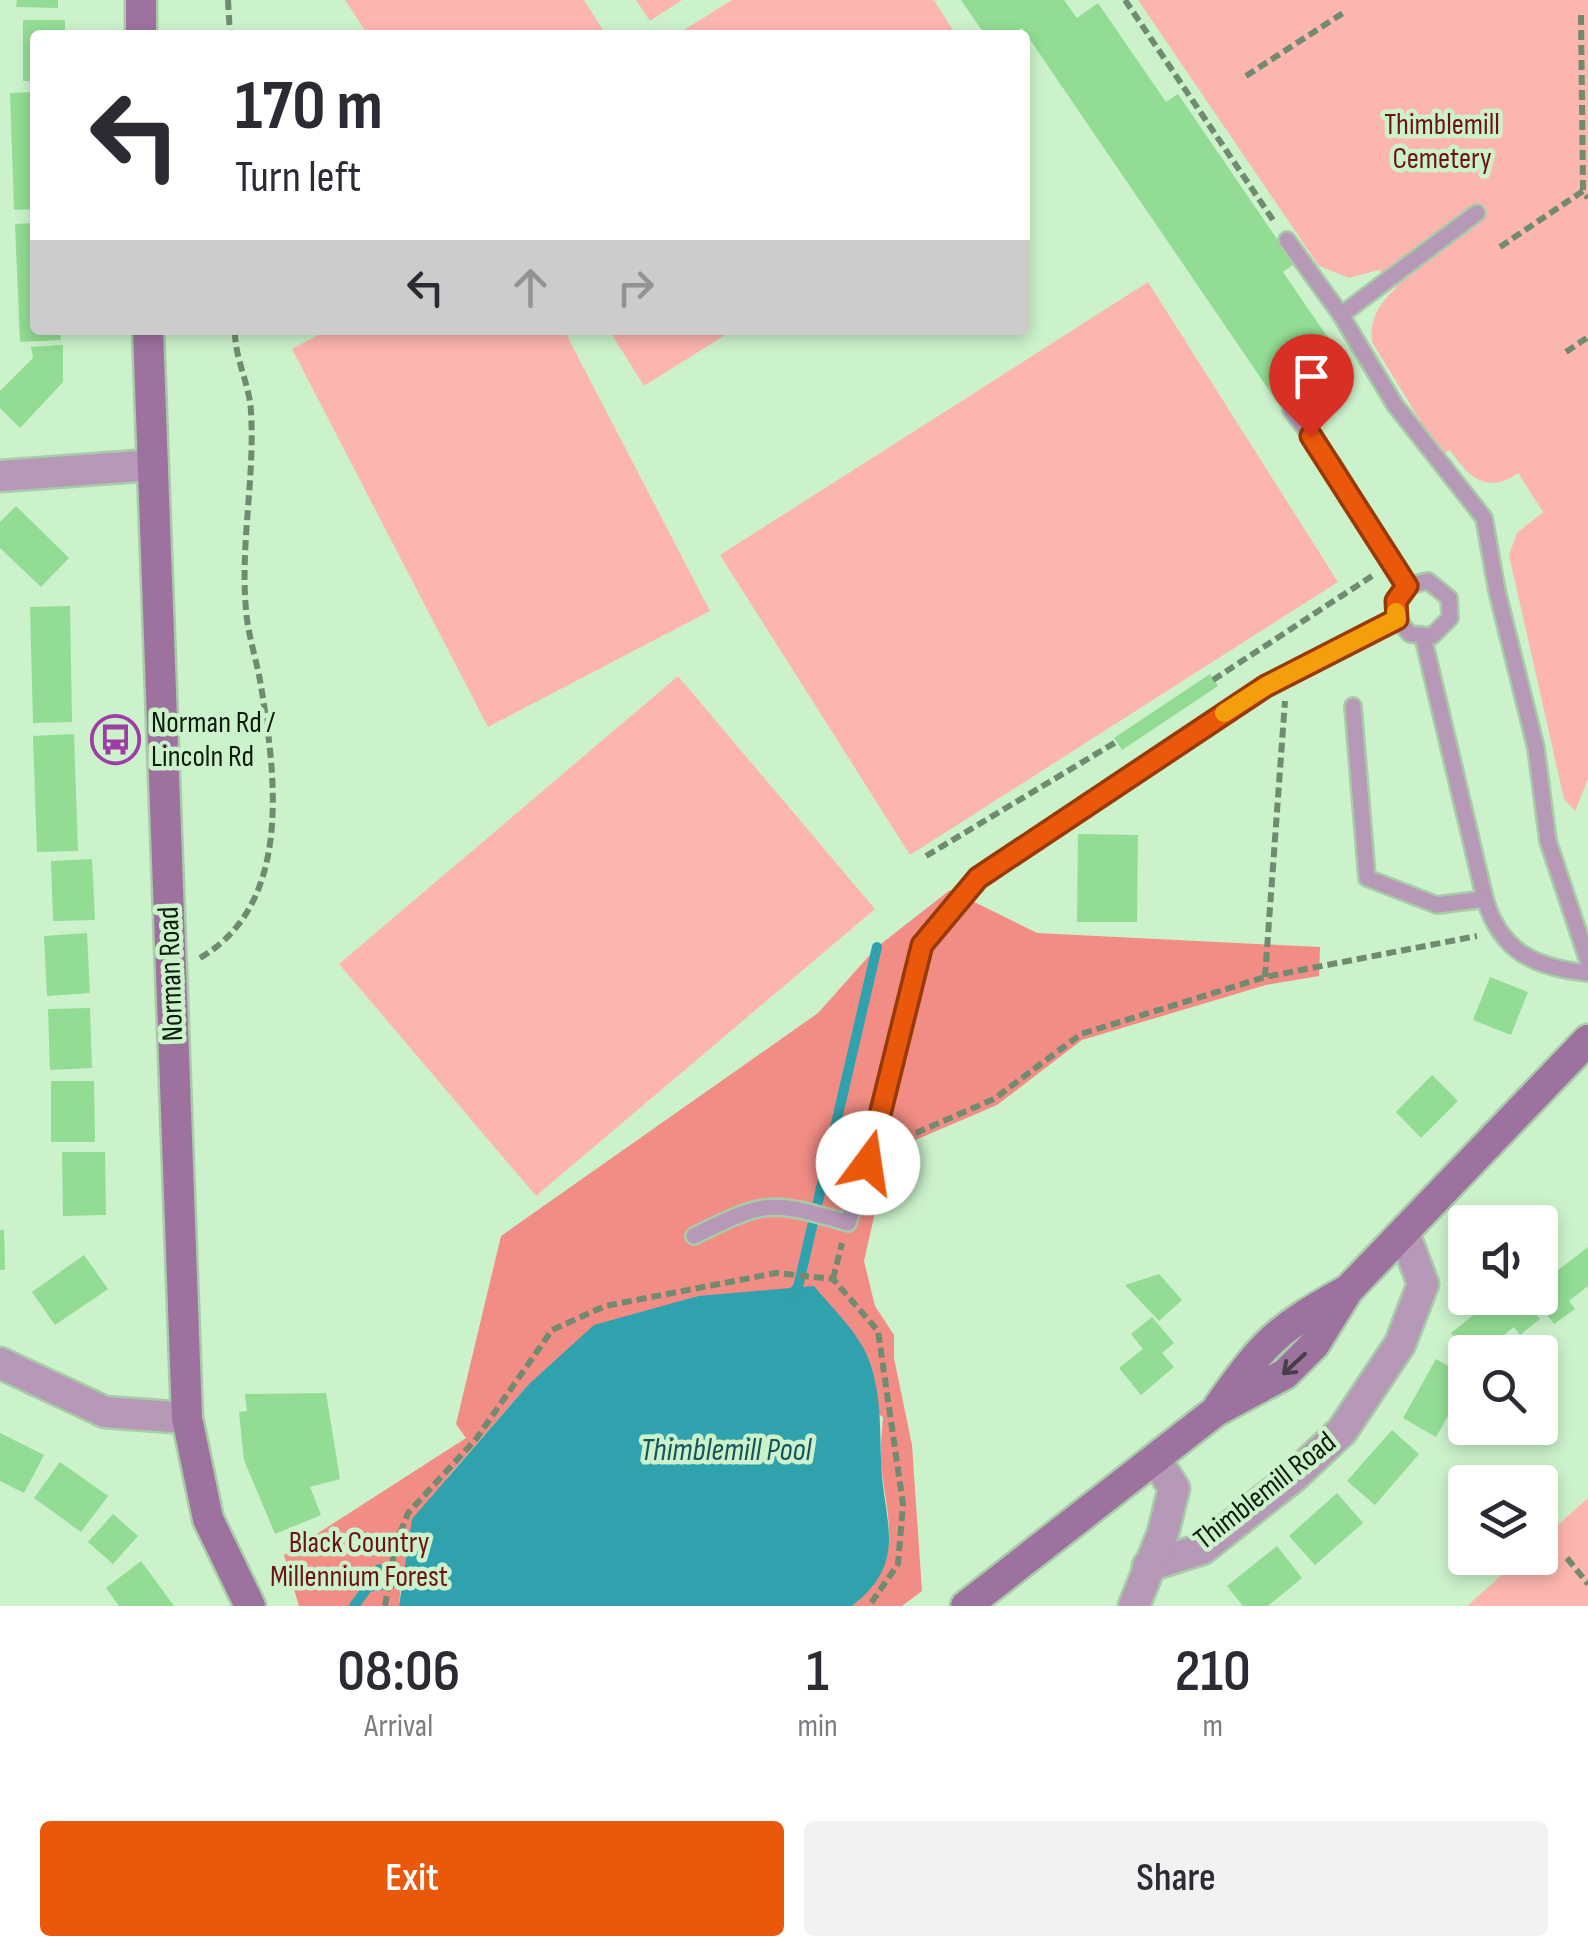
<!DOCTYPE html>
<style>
:root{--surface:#fff;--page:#f2f2f3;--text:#2b2b33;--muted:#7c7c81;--accent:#ea580c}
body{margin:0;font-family:"Sofia Sans Condensed",sans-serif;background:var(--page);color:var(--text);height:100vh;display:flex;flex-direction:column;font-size:38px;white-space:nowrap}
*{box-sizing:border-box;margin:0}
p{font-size:32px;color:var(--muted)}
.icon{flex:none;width:55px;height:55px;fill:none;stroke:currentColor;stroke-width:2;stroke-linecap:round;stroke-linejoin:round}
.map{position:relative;height:1606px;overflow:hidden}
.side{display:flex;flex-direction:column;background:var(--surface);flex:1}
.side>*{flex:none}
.top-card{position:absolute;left:30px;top:30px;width:1000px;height:305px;border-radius:10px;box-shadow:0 5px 15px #0003;background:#fff;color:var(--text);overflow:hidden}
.controls{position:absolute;left:1448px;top:1205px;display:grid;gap:20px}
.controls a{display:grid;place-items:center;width:110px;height:110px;border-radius:10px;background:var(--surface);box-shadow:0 5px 15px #0003;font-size:50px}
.pin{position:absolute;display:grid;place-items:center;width:85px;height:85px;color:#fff;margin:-102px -42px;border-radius:50% 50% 50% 0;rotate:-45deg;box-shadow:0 0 10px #0007}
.pin .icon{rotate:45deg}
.me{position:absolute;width:110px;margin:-55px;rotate:14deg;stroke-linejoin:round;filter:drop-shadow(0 0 8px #0008)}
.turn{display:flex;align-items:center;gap:35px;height:210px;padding:0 40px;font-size:45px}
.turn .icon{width:130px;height:130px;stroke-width:2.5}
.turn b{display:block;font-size:70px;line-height:85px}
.lanes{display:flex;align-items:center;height:95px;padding:0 40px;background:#0003;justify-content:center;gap:50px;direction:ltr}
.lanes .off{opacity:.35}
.eta{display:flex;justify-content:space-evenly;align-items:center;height:170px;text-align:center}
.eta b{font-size:60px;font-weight:600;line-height:70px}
.cta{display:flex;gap:20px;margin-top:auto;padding:20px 40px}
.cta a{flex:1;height:115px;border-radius:10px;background:var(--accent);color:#fff;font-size:40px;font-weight:600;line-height:115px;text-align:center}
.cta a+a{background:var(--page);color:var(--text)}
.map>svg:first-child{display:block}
</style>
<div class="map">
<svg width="1588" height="1606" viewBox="0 0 1588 1606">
<rect width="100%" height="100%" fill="#ccf2cc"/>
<g fill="#fdb6af">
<path d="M345,0H584L606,35H368Z"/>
<path d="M636,0H682L650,21Z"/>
<path d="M732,0H934L956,35H676Z"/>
<path d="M1138,0H1588V779L1575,811L1564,799L1509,555L1517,533L1543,512L1518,473C1487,495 1468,477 1450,450L1441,455L1372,342C1369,319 1380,303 1396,288L1379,270L1349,278L1319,266Z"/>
<path d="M1148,282L1338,582L910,855L720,555Z"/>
<path d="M328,330H564L710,611L488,727L292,349Z"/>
<path d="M609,330H733L644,386Z"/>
<path d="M678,676L875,909L536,1196L339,964Z"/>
<path d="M1588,1498V1606H1467L1521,1558H1540V1541Z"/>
</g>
<path fill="#f28d85" d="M950,890L1037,933L1320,947L1319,976L1266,985L1082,1040L997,1105L913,1141L883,1177L864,1261L875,1306L894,1335V1358L912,1445L922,1591L902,1606H852C906,1564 887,1522 881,1464C880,1449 882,1432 883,1417L698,1296L649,1312L528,1385L447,1478L401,1584L399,1606H299L284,1555L466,1438L456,1424L501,1236L818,1013L877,947Z"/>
<path fill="#30a2ae" d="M814,1286C832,1308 859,1333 869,1360C881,1394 880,1424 881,1459C882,1520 911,1560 852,1606H399L412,1519L528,1385L594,1325L698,1296Z"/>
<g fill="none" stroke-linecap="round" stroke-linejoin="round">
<g stroke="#30a2ae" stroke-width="10">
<path d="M789,1297L798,1287L877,947"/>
<path d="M368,1587L379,1569"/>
<path d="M354,1606L368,1587L412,1580"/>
</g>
</g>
<g fill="#92dc93">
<path d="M17,0H58V8L16,7Z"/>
<path d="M961,0H1064L1077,18L1098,3L1166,102L1178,94L1294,264L1283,272L1339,354L1298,383L1307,396L1284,412L1022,28L1011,35H985Z"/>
<path d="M23,20H65V35H35V81H23Z"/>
<path d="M35,92V209L14,210L10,93Z"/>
<path d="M35,223V330H60L61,340L20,342L15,224Z"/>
<path d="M63,345V382L20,428L0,408V391L33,358L31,347Z"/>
<path d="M16,506L69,558L41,587L0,548V522Z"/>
<path d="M70,606L72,722L33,723L30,607Z"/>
<path d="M1210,674L1218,686L1122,750L1114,738Z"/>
<path d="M74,734L78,851L37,852L33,736Z"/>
<path d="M1078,834L1138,835L1137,922H1077Z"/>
<path d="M92,859L95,920L53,921L51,861Z"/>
<path d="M87,933L90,993L47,996L44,936Z"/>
<path d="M1490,977L1528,992L1511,1035L1473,1020Z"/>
<path d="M90,1008L92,1068L50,1070L48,1009Z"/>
<path d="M1432,1075L1458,1101L1421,1138L1396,1112Z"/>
<path d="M51,1081H94L95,1142H51Z"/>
<path d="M62,1152H105L106,1215L63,1216Z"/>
<path d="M0,1230H4L5,1270H0Z"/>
<path d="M1588,1247V1286L1569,1301L1575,1309L1554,1324L1534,1298H1540V1284Z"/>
<path d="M84,1255L108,1289L55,1325L32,1292Z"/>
<path d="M1159,1274L1182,1300L1159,1321L1125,1285Z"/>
<path d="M1495,1298H1523L1540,1319L1520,1335L1514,1327L1488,1347L1493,1352H1466L1451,1333Z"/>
<path d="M1152,1317L1174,1343L1162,1353L1174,1367L1141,1395L1119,1368L1143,1349L1131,1334Z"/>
<path d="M1436,1359L1465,1376V1386L1436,1437L1403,1418Z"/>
<path d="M326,1393L340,1479L310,1487L321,1515L275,1534L244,1460L239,1412L247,1411L245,1394Z"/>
<path d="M1392,1430L1419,1454L1375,1505L1347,1481Z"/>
<path d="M0,1433L44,1455L24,1493L0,1481Z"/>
<path d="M60,1462L108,1496L81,1532L34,1498Z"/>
<path d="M1337,1493L1363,1523L1315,1565L1289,1536Z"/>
<path d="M113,1514L138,1536L113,1564L88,1542Z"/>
<path d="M1277,1546L1302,1578L1268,1606H1243L1227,1586Z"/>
<path d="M141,1561L174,1606H119L106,1588Z"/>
</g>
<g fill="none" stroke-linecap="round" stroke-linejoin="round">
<defs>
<g id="lane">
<path d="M1287,240L1341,315L1395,405L1484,518L1497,591L1536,748L1548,841L1588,961"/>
<path d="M1341,315L1477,213"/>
<path d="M1291,410L1332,463L1407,586L1428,581L1449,598L1450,618L1432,636L1410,634L1397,619"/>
<path d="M1423,637L1485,899"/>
<path d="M1353,706L1367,878L1437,905L1485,899C1501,953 1537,968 1588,973"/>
<path d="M694,1236C767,1200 769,1200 848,1223L867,1163L922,945L978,878L1266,686L1397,619L1396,601L1407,586"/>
</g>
<g id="street">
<path d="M0,476L152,465"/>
<path d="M0,1363L105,1412L187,1418"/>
<path d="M1148,1566L1202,1549L1293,1477L1342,1431L1400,1344L1423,1284L1404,1233"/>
<path d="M1134,1606L1163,1533L1174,1488L1156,1460"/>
</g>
<g id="secondary">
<path d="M141,35V0"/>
<path d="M148,330L187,1418L208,1519L250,1606"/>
<path d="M1219,1406C1264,1342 1277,1329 1346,1291"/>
<path d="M966,1606L1216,1411L1285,1374L1314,1345L1348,1290L1588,1040"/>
</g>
</defs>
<use href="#lane" stroke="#aacbaa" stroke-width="20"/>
<use href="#street" stroke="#aacbaa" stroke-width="35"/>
<use href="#secondary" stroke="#aacbaa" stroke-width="35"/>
<g stroke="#718b71" stroke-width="6" stroke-dasharray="10 5" stroke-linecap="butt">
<path d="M228,0L230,35"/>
<path d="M1125,0L1275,223"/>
<path d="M1581,15L1583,191"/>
<path d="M1246,76L1343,13"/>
<path d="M1500,247L1583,191L1588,198"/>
<path d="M1566,352L1588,337"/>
<path d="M1213,680L1375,574"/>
<path d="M926,856L1116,742"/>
<path d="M200,958C293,904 276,776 261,686C257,661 248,636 246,610C240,543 255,479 251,412C250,385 234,357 235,330"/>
<path d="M1265,977L1285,701"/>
<path d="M894,1153L911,1135L994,1099L1081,1034L1265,977L1477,936"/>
<path d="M833,1279L842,1243"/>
<path d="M1567,1558L1588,1584"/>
<path d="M385,1606L395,1547L408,1513L476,1439L552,1330L605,1306L776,1273L833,1279L878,1331L903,1504L898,1564L869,1606"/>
</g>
<use href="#lane" stroke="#b698b7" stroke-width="15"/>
<use href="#street" stroke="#b698b7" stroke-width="30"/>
<use href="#secondary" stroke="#9d729f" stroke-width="30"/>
</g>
<defs><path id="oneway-shaft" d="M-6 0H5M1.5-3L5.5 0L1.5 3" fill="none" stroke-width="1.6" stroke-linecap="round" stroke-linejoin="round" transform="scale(2.5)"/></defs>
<use stroke="#473e48" href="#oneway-shaft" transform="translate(1294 1364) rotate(137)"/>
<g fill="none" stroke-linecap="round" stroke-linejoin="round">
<defs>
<path id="route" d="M868,1163L922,945L978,878L1266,686L1397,619L1396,601L1407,586L1311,436"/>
</defs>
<use href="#route" stroke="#983908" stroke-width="25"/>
<use href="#route" stroke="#ea580c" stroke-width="18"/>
<path stroke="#f59e0b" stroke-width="18" d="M1224,713L1266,686L1397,619L1396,612"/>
</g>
<defs>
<symbol id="bus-ring" viewBox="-11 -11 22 22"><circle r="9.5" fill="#ccf2cc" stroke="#9e3da5" stroke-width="1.5"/><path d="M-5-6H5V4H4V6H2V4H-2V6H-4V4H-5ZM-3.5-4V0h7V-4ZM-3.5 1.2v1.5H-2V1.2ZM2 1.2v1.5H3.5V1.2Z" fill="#9e3da5"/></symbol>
</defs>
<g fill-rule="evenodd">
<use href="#bus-ring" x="88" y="712" width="55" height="55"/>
</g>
<g text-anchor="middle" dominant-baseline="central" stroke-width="9" stroke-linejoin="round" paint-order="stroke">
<g font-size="30" fill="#6d1316" stroke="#ccf2cc">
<text x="1442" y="125">Thimblemill<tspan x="1442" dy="34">Cemetery</tspan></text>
<text x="359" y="1543">Black Country<tspan x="359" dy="34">Millennium Forest</tspan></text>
</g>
<g font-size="30" fill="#0e1c0e" stroke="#ccf2cc" text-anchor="start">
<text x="151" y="723">Norman Rd /<tspan x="151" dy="34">Lincoln Rd</tspan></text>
</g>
<g font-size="30" fill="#0e1c0e" stroke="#ccf2cc">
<text transform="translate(171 974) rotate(-92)">Norman Road</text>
<text transform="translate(1265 1491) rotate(-38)">Thimblemill Road</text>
</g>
<g font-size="32" font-style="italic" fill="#16555b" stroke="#ccf2cc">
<text x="726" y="1450">Thimblemill Pool</text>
</g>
</g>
</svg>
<div class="controls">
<a><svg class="icon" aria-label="sound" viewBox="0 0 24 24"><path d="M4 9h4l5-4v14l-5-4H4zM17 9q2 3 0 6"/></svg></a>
<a><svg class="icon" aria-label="search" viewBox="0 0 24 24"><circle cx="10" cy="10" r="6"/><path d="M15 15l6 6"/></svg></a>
<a><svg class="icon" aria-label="layers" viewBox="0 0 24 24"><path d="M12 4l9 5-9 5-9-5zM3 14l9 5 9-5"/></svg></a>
</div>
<div class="pin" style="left:1311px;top:436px;background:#d93025"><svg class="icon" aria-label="arrive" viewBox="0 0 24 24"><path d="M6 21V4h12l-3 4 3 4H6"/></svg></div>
<svg class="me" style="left:868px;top:1163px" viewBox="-20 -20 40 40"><circle r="19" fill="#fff"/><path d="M0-13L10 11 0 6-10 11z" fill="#ea580c"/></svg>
<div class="top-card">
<div class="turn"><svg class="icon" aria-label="left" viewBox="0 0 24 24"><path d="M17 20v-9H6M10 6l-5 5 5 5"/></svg><div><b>170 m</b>Turn left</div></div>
<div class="lanes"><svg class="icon" aria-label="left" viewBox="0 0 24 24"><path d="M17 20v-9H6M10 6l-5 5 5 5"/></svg><svg class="icon off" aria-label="ahead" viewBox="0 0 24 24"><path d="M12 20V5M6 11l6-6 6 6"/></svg><svg class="icon off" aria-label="right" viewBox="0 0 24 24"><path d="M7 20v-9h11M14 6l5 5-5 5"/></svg></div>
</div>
</div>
<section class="side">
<div class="eta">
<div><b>08:06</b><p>Arrival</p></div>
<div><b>1</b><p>min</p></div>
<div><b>210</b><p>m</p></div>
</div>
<div class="cta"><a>Exit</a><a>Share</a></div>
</section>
